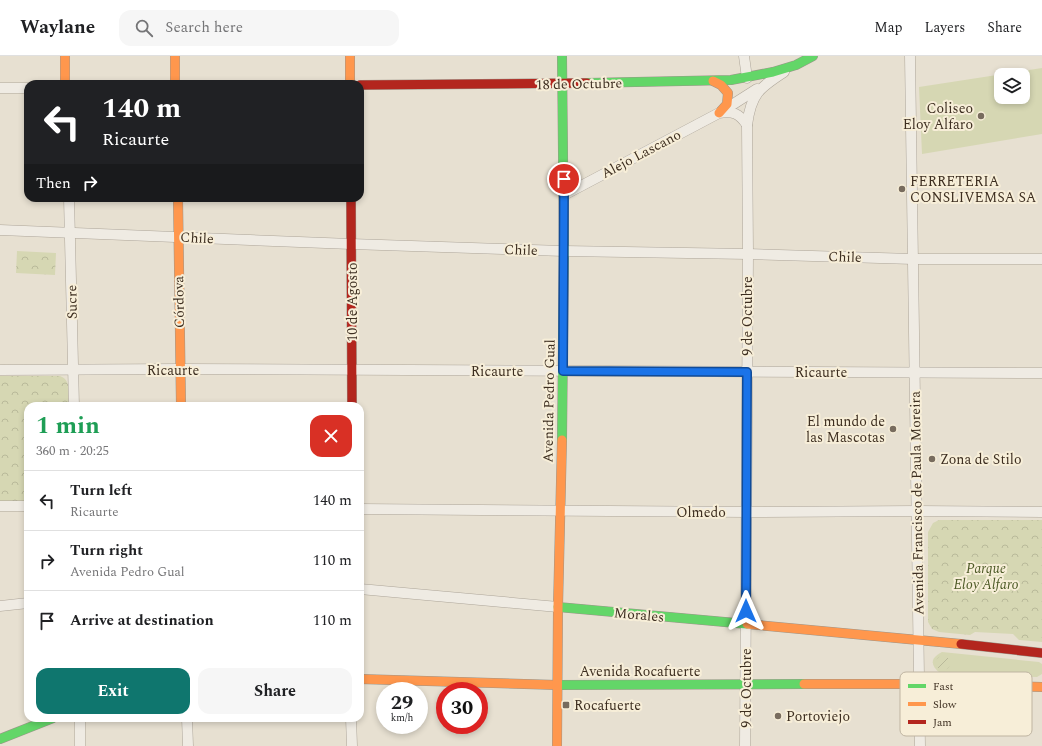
<!DOCTYPE html>
<meta charset="utf-8">
<style>
:root{--surface:#fff;--page:#f6f6f6;--text:#202124;--muted:#757577;--line:#e0e0e0;--accent:#0f766e}
body{margin:0;font-family:Spectral,serif;background:var(--page);color:var(--text);height:100vh;display:flex;flex-direction:column;font-size:15px;white-space:nowrap}
*{box-sizing:border-box;margin:0}
p{font-size:13px;color:var(--muted)}
.icon{flex:none;width:22px;height:22px;fill:none;stroke:currentColor;stroke-width:2;stroke-linecap:round;stroke-linejoin:round}
.map{position:relative;flex:1;overflow:hidden}
.side{position:absolute;left:24px;top:346px;width:340px;height:320px;display:flex;flex-direction:column;background:var(--surface);border-radius:12px;box-shadow:0 2px 6px #0003}
.side>*{flex:none}
.banner{position:absolute;left:24px;top:24px;width:340px;height:122px;border-radius:12px;box-shadow:0 2px 6px #0003;background:#202124;color:#fff;overflow:hidden}
.controls{position:absolute;left:994px;top:12px;display:grid;gap:8px}
.controls a{display:grid;place-items:center;width:36px;height:36px;border-radius:8px;background:var(--surface);box-shadow:0 2px 6px #0003;font-size:20px}
.speed{position:absolute;left:376px;top:626px;display:flex;gap:8px;font-size:20px;font-weight:700;text-align:center}
.speed>*{display:grid;place-content:center;width:52px;height:52px;border-radius:50%;background:var(--surface);box-shadow:0 2px 6px #0003;line-height:1}
.speed small{font-size:10px;font-weight:400}
.speed .limit{border:6px solid #d22;background:#fff;color:#111}
.pin{position:absolute;display:grid;place-items:center;width:34px;height:34px;color:#fff;margin:-17px;border:2px solid #fff;border-radius:50%;box-shadow:0 1px 4px #0007}
.me{position:absolute;width:44px;margin:-22px;rotate:0deg;stroke-linejoin:round;filter:drop-shadow(0 0 3px #0008)}
.turn{display:flex;align-items:center;gap:14px;height:84px;padding:0 12px;font-size:18px}
.turn .icon{width:52px;height:52px;stroke-width:2.5}
.turn b{display:block;font-size:28px;line-height:34px}
.then{display:flex;align-items:center;height:38px;padding:0 12px;background:#0003;gap:8px;font-size:15px}
.round{display:grid;place-items:center;flex:none;width:42px;height:42px;border-radius:12px;background:var(--page)}
.head{display:flex;align-items:center;justify-content:space-between;height:68px;padding:0 12px}
h1{font-size:24px;font-weight:700;line-height:30px;color:#1e9e55}
.button{display:flex;gap:8px;margin-top:auto;padding:8px 12px}
.button a{flex:1;height:46px;border-radius:12px;background:var(--accent);color:#fff;font-size:16px;font-weight:700;line-height:46px;text-align:center}
.button a+a{background:var(--page);color:var(--text)}
ul{padding:0;list-style:none}
li{display:flex;align-items:center;gap:12px;height:60px;padding:0 12px;border-top:1px solid var(--line)}
li div{flex:1}
li b{display:block;font-size:15px}
li em{font-style:normal}
header{display:flex;align-items:center;gap:24px;box-sizing:border-box;height:56px;padding:0 20px;background:var(--surface);border-bottom:1px solid var(--line)}
header strong{font-size:19px}
nav{display:flex;gap:22px;margin-inline-start:auto;font-size:14px}
.search{width:280px;height:36px;background:var(--page);display:flex;align-items:center;gap:10px;box-sizing:border-box;padding:0 14px;border-radius:12px;color:var(--muted);font-size:15px}
.map>svg:first-child{display:block}
</style>
<header>
<strong>Waylane</strong>
<div class="search"><svg class="icon" aria-label="search" viewBox="0 0 24 24"><circle cx="10" cy="10" r="6"/><path d="M15 15l6 6"/></svg>Search here</div>
<nav><a>Map</a><a>Layers</a><a>Share</a></nav>
</header>
<div class="map">
<svg width="1042" height="690" viewBox="0 0 1042 690">
<defs>
<pattern id="forest-crowns" width="20" height="18" patternUnits="userSpaceOnUse"><rect width="20" height="18" fill="#d6d7b3"/><path d="M2 6a3 3 0 1 1 6 0M12 15a3 3 0 1 1 6 0" fill="none" stroke="#b9b99a"/></pattern>
<pattern id="garden-furrows" width="10" height="10" patternUnits="userSpaceOnUse"><rect width="10" height="10" fill="#d6d7b3"/><path d="M-1 1l2-2M0 10L10 0M9 11l2-2" fill="none" stroke="#b9b99a"/></pattern>
</defs>
<rect width="100%" height="100%" fill="#e7e0d1"/>
<g fill="#d6d7b3" fill-rule="evenodd">
<path d="M1042,12V78L922,98L919,31ZM1001,19H1023V41H1001Z"/>
<path d="M942,596L1039,606L1042,608V618L1037,621L940,617C930,609 930,602 942,596Z"/>
</g>
<g fill="url(#forest-crowns)">
<path d="M17,195L56,197L55,219L16,217Z"/>
<path d="M0,320H60C72,324 68,339 69,350H28V445H0Z"/>
<path d="M939,464H1042V586L1019,584L1013,578L975,576L970,579L939,576L932,573L928,566V476L933,467Z"/>
</g>
<circle fill="url(#garden-furrows)" cx="943" cy="607" r="7"/>
<g fill="none" stroke-linecap="round" stroke-linejoin="round">
<defs>
<g id="street">
<path d="M744,0L747,22"/>
<path d="M910,0L920,690"/>
<path d="M0,32H28"/>
<path d="M724,54L757,33"/>
<path d="M564,139L719,57C733,55 739,57 747,69"/>
<path d="M69,142L74,350"/>
<path d="M0,174L351,188L564,195L748,198L913,203H1042"/>
<path d="M0,314L180,313L1042,317"/>
<path d="M0,450H28"/>
<path d="M360,453L746,456L917,455L1042,456"/>
<path d="M360,533L558,551"/>
<path d="M0,550L28,547"/>
<path d="M80,662V690"/>
<path d="M187,662L188,690"/>
<path d="M351,662L352,690"/>
<path d="M745,690L748,198L747,69C751,38 759,32 784,16"/>
</g>
<g id="fast">
<path d="M587,27L731,24L773,16L796,9L813,0"/>
<path d="M562,384L564,195L562,0"/>
<path d="M558,551L747,568"/>
<path d="M557,629L804,628"/>
<path d="M0,683L53,662"/>
</g>
<g id="slow">
<path d="M65,0V28"/>
<path d="M175,0V28"/>
<path d="M350,0V28"/>
<path d="M713,25L721,29L728,37L727,48L719,57"/>
<path d="M178,142L181,350"/>
<path d="M747,568L961,588"/>
<path d="M360,623L557,629"/>
<path d="M804,628H947L1042,631"/>
<path d="M557,690L558,551L562,384"/>
</g>
<g id="jam">
<path d="M360,29L587,27"/>
<path d="M351,142L352,350"/>
<path d="M961,588L1042,597"/>
</g>
</defs>
<use href="#street" stroke="#ada599" stroke-width="11"/>
<use href="#fast" stroke="#9c958a" stroke-width="10"/>
<use href="#slow" stroke="#9c958a" stroke-width="10"/>
<use href="#jam" stroke="#9c958a" stroke-width="10"/>
<use href="#street" stroke="#efebe3" stroke-width="10"/>
<use href="#fast" stroke="#63d668" stroke-width="9"/>
<use href="#slow" stroke="#ff974d" stroke-width="9"/>
<use href="#jam" stroke="#b3261e" stroke-width="9"/>
</g>
<g fill="none" stroke-linecap="round" stroke-linejoin="round">
<defs>
<path id="route" d="M564,123L563,315L747,316L746,555"/>
</defs>
<use href="#route" stroke="#114b97" stroke-width="10"/>
<use href="#route" stroke="#1a73e8" stroke-width="7"/>
</g>
<g fill="#786c5e" stroke="#f7eed8" stroke-width="1.5">
<circle cx="981" cy="60" r="4"/>
<circle cx="902" cy="133" r="4"/>
<circle cx="893" cy="373" r="4"/>
<circle cx="932" cy="403" r="4"/>
<rect x="562" y="645" width="8" height="8" rx="2"/>
<circle cx="778" cy="660" r="4"/>
</g>
<g text-anchor="middle" dominant-baseline="central" stroke-width="4" stroke-linejoin="round" paint-order="stroke">
<g font-size="14" fill="#3d2e20" stroke="#f7eed8">
<text transform="translate(579 28) rotate(-1)">18 de Octubre</text>
<text transform="translate(641 98) rotate(-28)">Alejo Lascano</text>
<text transform="translate(197 182) rotate(3)">Chile</text>
<text transform="translate(521 194) rotate(2)">Chile</text>
<text transform="translate(845 201) rotate(2)">Chile</text>
<text transform="translate(72 246) rotate(-91)">Sucre</text>
<text transform="translate(179 246) rotate(-91)">Córdova</text>
<text transform="translate(352 246) rotate(-90)">10 de Agosto</text>
<text transform="translate(747 260) rotate(-90)">9 de Octubre</text>
<text x="173" y="314">Ricaurte</text>
<text x="497" y="315">Ricaurte</text>
<text x="821" y="316">Ricaurte</text>
<text transform="translate(549 345) rotate(-89)">Avenida Pedro Gual</text>
<text transform="translate(917 447) rotate(-91)">Avenida Francisco de Paula Moreira</text>
<text x="701" y="456">Olmedo</text>
<text transform="translate(639 559) rotate(5)">Morales</text>
<text x="640" y="615">Avenida Rocafuerte</text>
<text transform="translate(746 632) rotate(-90)">9 de Octubre</text>
</g>
<g font-size="14" fill="#3d2e20" stroke="#f7eed8" text-anchor="start">
<text x="973" y="52" text-anchor="end">Coliseo<tspan x="973" dy="16">Eloy Alfaro</tspan></text>
<text x="910" y="125">FERRETERIA<tspan x="910" dy="16">CONSLIVEMSA SA</tspan></text>
<text x="885" y="365" text-anchor="end">El mundo de<tspan x="885" dy="16">las Mascotas</tspan></text>
<text x="940" y="403">Zona de Stilo</text>
<text x="574" y="649">Rocafuerte</text>
<text x="786" y="660">Portoviejo</text>
</g>
<g font-size="14" font-style="italic" fill="#4d5a26" stroke="#f7eed8">
<text x="986" y="512">Parque<tspan x="986" dy="16">Eloy Alfaro</tspan></text>
</g>
</g>
<rect x="900" y="616" width="132" height="64" rx="6" fill="#f7eed8" stroke="#bfb4a1" stroke-width="1"/>
<rect x="908" y="628" width="18" height="4" fill="#63d668"/>
<rect x="908" y="646" width="18" height="4" fill="#ff974d"/>
<rect x="908" y="664" width="18" height="4" fill="#b3261e"/>
<g font-size="11" fill="#3d2e20">
<text x="933" y="634">Fast</text>
<text x="933" y="652">Slow</text>
<text x="933" y="670">Jam</text>
</g>
</svg>
<div class="controls">
<a><svg class="icon" aria-label="layers" viewBox="0 0 24 24"><path d="M12 4l9 5-9 5-9-5zM3 14l9 5 9-5"/></svg></a>
</div>
<div class="speed"><div>29<small>km/h</small></div><div class="limit">30</div></div>
<div class="pin" style="left:564px;top:123px;background:#d93025"><svg class="icon" aria-label="arrive" viewBox="0 0 24 24"><path d="M6 21V4h12l-3 4 3 4H6"/></svg></div>
<svg class="me" style="left:746px;top:555px" viewBox="-20 -20 40 40"><path d="M0-17L14 15 0 8-14 15z" fill="#1a73e8" stroke="#fff" stroke-width="4"/></svg>
<div class="banner">
<div class="turn"><svg class="icon" aria-label="left" viewBox="0 0 24 24"><path d="M17 20v-9H6M10 6l-5 5 5 5"/></svg><div><b>140 m</b>Ricaurte</div></div>
<div class="then">Then<svg class="icon" aria-label="right" viewBox="0 0 24 24"><path d="M7 20v-9h11M14 6l5 5-5 5"/></svg></div>
</div>
<section class="side">
<div class="head"><div><h1>1 min</h1><p>360 m · 20:25</p></div><a class="round" style="background:#d93025;color:#fff"><svg class="icon" aria-label="close" viewBox="0 0 24 24"><path d="M6 6l12 12M18 6L6 18"/></svg></a></div>
<ul>
<li><svg class="icon" aria-label="left" viewBox="0 0 24 24"><path d="M17 20v-9H6M10 6l-5 5 5 5"/></svg><div><b>Turn left</b><p>Ricaurte</p></div><em>140 m</em></li>
<li><svg class="icon" aria-label="right" viewBox="0 0 24 24"><path d="M7 20v-9h11M14 6l5 5-5 5"/></svg><div><b>Turn right</b><p>Avenida Pedro Gual</p></div><em>110 m</em></li>
<li><svg class="icon" aria-label="arrive" viewBox="0 0 24 24"><path d="M6 21V4h12l-3 4 3 4H6"/></svg><div><b>Arrive at destination</b></div><em>110 m</em></li>
</ul>
<div class="button"><a>Exit</a><a>Share</a></div>
</section>
</div>
